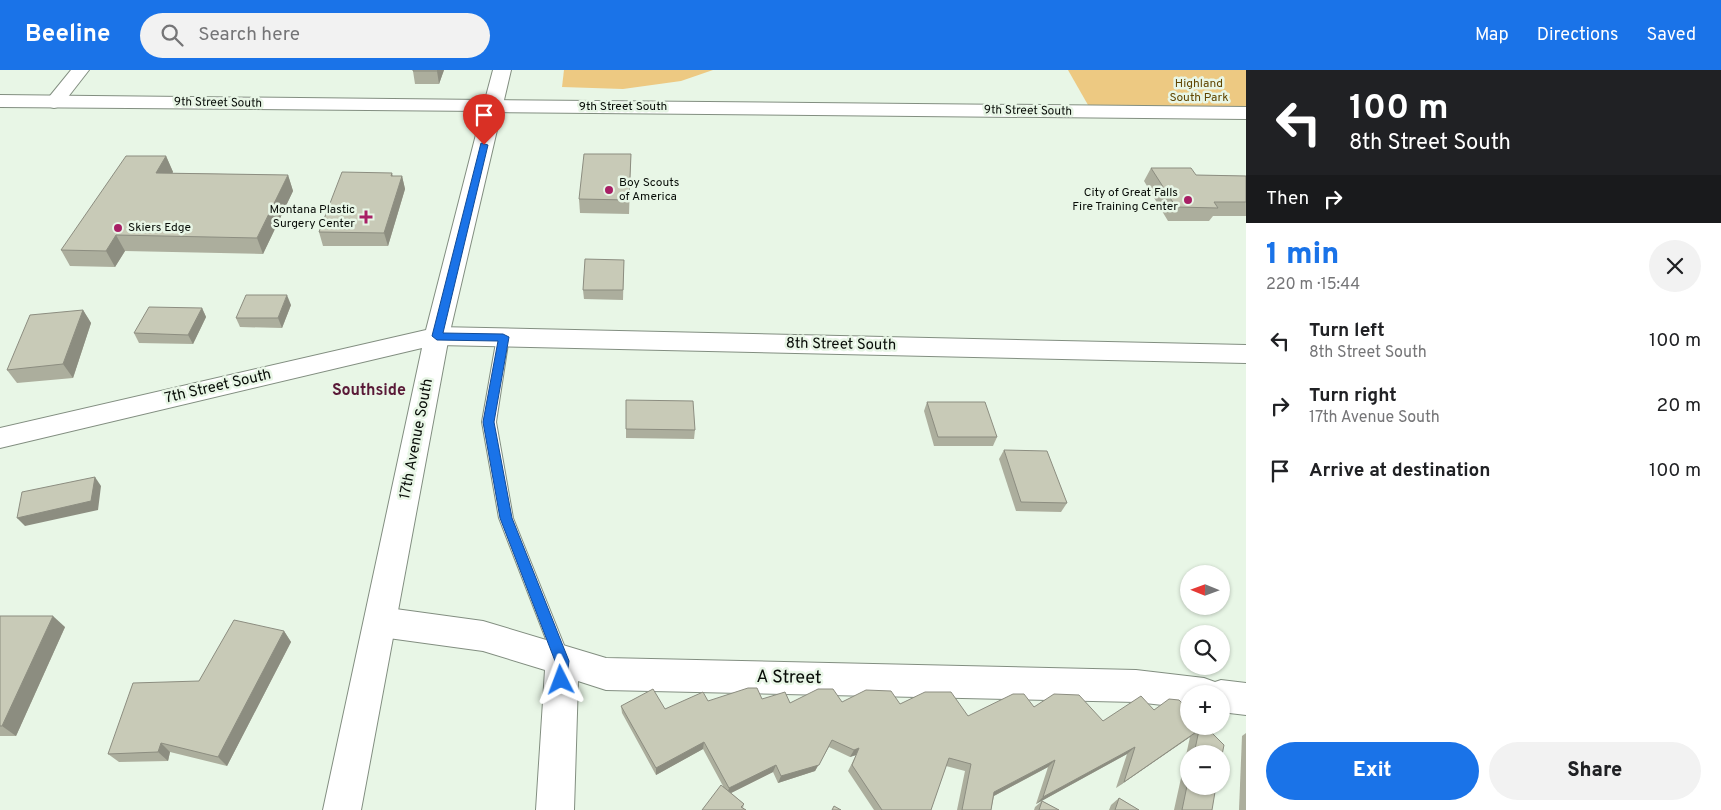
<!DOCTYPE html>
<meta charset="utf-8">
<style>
:root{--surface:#fff;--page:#f2f2f2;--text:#202124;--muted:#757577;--accent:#1a73e8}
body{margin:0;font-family:Overpass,sans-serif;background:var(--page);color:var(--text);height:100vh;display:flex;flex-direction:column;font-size:19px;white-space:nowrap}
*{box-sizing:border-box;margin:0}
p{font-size:16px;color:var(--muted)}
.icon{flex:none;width:28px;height:28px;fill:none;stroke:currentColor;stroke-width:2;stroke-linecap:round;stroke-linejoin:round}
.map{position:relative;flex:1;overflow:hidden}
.sheet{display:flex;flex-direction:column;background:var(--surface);width:475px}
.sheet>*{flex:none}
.banner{background:#202124;color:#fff;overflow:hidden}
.needle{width:32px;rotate:271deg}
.fabs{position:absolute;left:1180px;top:495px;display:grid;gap:10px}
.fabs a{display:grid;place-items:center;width:50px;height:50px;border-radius:50%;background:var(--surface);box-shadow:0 1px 4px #0004;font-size:25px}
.pin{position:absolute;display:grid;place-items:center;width:42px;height:42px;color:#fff;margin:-51px -21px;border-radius:50% 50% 50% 0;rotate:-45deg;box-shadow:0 0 5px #0007}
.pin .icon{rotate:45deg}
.me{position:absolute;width:55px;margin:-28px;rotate:357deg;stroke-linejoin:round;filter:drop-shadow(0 0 4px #0008)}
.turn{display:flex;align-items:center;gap:18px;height:105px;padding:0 20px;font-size:22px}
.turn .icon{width:65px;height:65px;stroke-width:2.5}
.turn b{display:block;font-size:35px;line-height:42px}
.then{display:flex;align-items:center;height:48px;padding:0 20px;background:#0003;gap:10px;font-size:19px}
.round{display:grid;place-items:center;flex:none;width:52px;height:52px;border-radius:26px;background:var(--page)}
.summary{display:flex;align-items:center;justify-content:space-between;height:85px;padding:0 20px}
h1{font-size:30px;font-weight:800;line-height:38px;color:var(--accent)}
.button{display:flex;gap:10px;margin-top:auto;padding:10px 20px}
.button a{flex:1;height:58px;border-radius:30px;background:var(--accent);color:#fff;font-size:20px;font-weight:800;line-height:58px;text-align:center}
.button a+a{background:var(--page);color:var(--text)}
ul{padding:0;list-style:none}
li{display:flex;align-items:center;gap:15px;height:65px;padding:0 20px}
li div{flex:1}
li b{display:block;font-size:19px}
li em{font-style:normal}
header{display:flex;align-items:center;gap:30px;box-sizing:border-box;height:70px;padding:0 25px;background:var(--accent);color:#fff}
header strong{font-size:24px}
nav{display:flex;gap:28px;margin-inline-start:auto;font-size:18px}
.search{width:350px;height:45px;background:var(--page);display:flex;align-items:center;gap:12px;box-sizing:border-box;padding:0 18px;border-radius:28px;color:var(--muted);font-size:19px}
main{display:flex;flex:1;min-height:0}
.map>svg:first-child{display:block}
</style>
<header>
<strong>Beeline</strong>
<div class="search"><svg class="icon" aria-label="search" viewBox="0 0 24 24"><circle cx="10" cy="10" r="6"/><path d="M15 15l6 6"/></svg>Search here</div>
<nav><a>Map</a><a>Directions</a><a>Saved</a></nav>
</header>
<main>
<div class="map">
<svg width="1246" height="740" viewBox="0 0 1246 740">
<rect width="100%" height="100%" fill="#e8f6e6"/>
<g fill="#edc982">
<path d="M564,0H713L681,11L623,19L562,17Z"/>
<path d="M1068,0H1246V43L1092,42Z"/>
</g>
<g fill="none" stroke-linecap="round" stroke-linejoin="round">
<defs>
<path id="service" d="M503,263L509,267L496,352L513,448L570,590L568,595L562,598L556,595L554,590L499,448L482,352L497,267Z"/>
<g id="minor">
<path d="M71,0H89L61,36L54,38L47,36L45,32Z"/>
<path d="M494,30L1246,37V49L494,42L487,40L485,36L487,32Z"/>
<path d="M437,257L1246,275V293L437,275L428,272L425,266L428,260Z"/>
<path d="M381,537L483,551L606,588L1136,600L1204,608L1215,612L1221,610L1246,613V645L1221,642V624H1189V638L1136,632L606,620L578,611L574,740H536L545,600L483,581L381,567L370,562L365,552L370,542Z"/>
</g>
<path id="tertiary" d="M493,0H511L449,266L361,740H323L422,278L0,378V358L426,260L482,41L0,37V25L485,30Z"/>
</defs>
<use href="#service" stroke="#828e80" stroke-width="2"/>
<use href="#minor" stroke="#828e80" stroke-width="2"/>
<use href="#tertiary" stroke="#828e80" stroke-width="2"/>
<use href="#service" fill="#fff" fill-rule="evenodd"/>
<use href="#minor" fill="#fff" fill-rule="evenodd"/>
<use href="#tertiary" fill="#fff" fill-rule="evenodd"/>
</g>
<g fill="#acae9d">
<path d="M444,0L439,14H415L413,1Z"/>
<path d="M631,84L629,144L580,143L579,129Z"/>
<path d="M166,86L173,102L172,103L288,105L293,121L263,184L125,181L115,197L70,196L61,180Z"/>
<path d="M1151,98L1196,105L1246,106V146H1213L1209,151H1168L1144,111Z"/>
<path d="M392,103L393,106H402L405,119L388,176H323L319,162Z"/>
<path d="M624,190L623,230L584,229L583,220Z"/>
<path d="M291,235L282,258L240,257L236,248Z"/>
<path d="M202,238L206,247L193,274L139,273L134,263Z"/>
<path d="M83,240L91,253L73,308L17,313L7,300Z"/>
<path d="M626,330L695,360L694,369L626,368Z"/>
<path d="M927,332L997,367L993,376H934L924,341Z"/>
<path d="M1004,380L1067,433L1061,442L1016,441L999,389Z"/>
<path d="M0,546L65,557L16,666H0Z"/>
<path d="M284,561L291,572L227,696L170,682L168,691L119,692L108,684L199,611Z"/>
<path d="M762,629L790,633L842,632L900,634L968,646L1034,637L1103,651L1154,640L1205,656L1221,684H1189V716L1212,740H1174L1190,667L1116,718L1127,684L1036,734L1048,697L994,726L991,740H957L965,701L946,696L931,740H874L848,701L856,685L850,687L829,677L815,701L778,713L773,702L731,723L744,734L743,738L702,740L723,716L703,679L656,705L622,643L621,636L665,639L708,631Z"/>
<path d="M1246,663V740H1239L1242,666Z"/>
<path d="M1119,728L1139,740H1109L1111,735Z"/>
<path d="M1042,731L1059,740H1034L1035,737Z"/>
</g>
<g fill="#8c8d80">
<path d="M438,0H444L439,14L437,1Z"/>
<path d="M166,86L173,102L163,119L156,103Z"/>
<path d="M288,105L293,121L263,184L257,168Z"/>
<path d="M402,106L405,119L388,176L384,163Z"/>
<path d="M116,165L125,181L115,197L106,181Z"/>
<path d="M287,225L291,235L282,258L278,248Z"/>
<path d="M202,238L206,247L193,274L188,265Z"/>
<path d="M83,240L91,253L73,308L63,294Z"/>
<path d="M95,407L101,416L98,440L25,456L17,448Z"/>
<path d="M53,546L65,557L16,666L2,656Z"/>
<path d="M284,561L291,572L227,696L218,687Z"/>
<path d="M1199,660L1190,667L1116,718L1124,712Z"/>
<path d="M832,670L815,701L778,713L781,706Z"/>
<path d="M704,672L703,679L656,705V698Z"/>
<path d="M161,673L170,682L168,691L158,682Z"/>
<path d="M1135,677L1127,684L1036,734L1043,727Z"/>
<path d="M859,678L856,685L850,687L854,680Z"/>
<path d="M1055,690L1048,697L988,729L994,722Z"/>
<path d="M776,695L773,702L727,725L729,718Z"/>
</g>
<g fill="#c8cab7" stroke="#8c8d80">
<path d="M413,0H438L437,1H413Z"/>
<path d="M584,84H631L629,130L579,129Z"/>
<path d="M126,86H166L156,103L288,105L257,168L116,165L106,181L61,180Z"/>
<path d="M1151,98H1191L1196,105L1246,106V132H1214L1218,138L1176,137Z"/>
<path d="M342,102L392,103L391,106H402L384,163L319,162Z"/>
<path d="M585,189L624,190L623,220H583Z"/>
<path d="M246,225H287L278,248H236Z"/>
<path d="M149,237L202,238L188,265L134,263Z"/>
<path d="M83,240L63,294L7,300L30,245Z"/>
<path d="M626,330L693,331L695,360L626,359Z"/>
<path d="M927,332H985L997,367H938Z"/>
<path d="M1004,380L1047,381L1067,433L1021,432Z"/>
<path d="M95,407L91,431L17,448L22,422Z"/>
<path d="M0,546H53L2,656H0Z"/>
<path d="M234,550L284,561L218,687L161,673L158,682L108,684L133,613L199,611Z"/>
<path d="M748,618H757L762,629L785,622L790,633L818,619H833L842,632L866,620L891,621L900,634L925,622H951L968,646L1013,624H1024L1034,637L1054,624L1079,625L1103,651L1141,626L1154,640L1169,629L1179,630L1189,640V656H1205L1224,675L1221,690V684H1194L1199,660L1124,712L1135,677L1043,727L1055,690L994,722L991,740H962L971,694L949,688L931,740H882L852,695L859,678L854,680L832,670L819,695L781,706L776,695L729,718L704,672L656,698L621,636L653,619L665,639L703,622L708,631Z"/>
<path d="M1189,706V716H1216L1212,740H1182Z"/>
<path d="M721,715L744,734L741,737L746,740H702Z"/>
<path d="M1119,728L1139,740H1115Z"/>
<path d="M1042,731L1059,740H1039Z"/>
<path d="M834,736L841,740H832Z"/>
</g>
<path fill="#1a73e8" stroke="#114b97" d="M481,73L488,75L443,263L503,264L509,267L494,352L512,448L569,591L566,614L561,616L556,614L554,610L555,591L500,448L483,352L498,271L437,270L432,266Z"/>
<g fill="#a81f65" stroke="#e8f6e6" stroke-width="2">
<circle cx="609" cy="120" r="5"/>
<circle cx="1188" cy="130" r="5"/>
<path d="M363.5 139.5h5v5h5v5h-5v5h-5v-5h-5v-5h5z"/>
<circle cx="118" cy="158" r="5"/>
</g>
<g text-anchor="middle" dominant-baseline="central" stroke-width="5" stroke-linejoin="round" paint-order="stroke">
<g font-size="12" fill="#604500" stroke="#e8f6e6">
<text x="1199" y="14">Highland<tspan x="1199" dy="14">South Park</tspan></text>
</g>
<g font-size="12" fill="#080d08" stroke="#e8f6e6">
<text transform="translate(218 33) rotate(1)">9th Street South</text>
<text x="623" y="37">9th Street South</text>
<text transform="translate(1028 41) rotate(1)">9th Street South</text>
</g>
<g font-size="12" fill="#080d08" stroke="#e8f6e6" text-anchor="start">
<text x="619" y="113">Boy Scouts<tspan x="619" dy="14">of America</tspan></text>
<text x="1178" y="123" text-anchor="end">City of Great Falls<tspan x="1178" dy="14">Fire Training Center</tspan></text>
<text x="355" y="140" text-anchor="end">Montana Plastic<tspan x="355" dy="14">Surgery Center</tspan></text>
<text x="128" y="158">Skiers Edge</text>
</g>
<g font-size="15" fill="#080d08" stroke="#e8f6e6">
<text transform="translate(841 275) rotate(1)">8th Street South</text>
<text transform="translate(218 317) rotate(-13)">7th Street South</text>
<text transform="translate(417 369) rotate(-79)">17th Avenue South</text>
</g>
<g font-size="16" font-weight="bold" fill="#591937" stroke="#e8f6e6">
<text x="369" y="321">Southside</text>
</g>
<g font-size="18" fill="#080d08" stroke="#e8f6e6">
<text transform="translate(789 608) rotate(1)">A Street</text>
</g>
</g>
</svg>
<div class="fabs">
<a><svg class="needle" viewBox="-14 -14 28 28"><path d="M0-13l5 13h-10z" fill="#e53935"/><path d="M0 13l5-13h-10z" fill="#757577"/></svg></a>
<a><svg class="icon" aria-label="search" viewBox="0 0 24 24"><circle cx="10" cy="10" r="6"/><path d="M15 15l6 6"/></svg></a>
<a>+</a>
<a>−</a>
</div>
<div class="pin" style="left:484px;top:75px;background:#d93025"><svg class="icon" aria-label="arrive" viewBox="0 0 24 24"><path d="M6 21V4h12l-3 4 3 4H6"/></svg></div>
<svg class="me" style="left:561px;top:610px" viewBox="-20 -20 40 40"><path d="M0-17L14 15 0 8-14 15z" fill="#1a73e8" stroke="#fff" stroke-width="4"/></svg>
</div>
<section class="sheet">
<div class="banner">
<div class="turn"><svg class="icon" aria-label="left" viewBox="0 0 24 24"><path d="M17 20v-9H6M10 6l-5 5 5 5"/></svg><div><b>100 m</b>8th Street South</div></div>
<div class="then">Then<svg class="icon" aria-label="right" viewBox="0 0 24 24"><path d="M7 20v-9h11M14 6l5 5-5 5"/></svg></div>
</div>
<div class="summary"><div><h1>1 min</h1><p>220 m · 15:44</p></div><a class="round"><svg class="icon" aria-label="close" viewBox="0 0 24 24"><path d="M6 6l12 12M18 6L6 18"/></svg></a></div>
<ul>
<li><svg class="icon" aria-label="left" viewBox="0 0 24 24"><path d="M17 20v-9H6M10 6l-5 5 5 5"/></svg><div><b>Turn left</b><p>8th Street South</p></div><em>100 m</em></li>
<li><svg class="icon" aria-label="right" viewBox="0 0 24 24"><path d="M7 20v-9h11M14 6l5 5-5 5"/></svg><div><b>Turn right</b><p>17th Avenue South</p></div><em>20 m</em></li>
<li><svg class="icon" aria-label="arrive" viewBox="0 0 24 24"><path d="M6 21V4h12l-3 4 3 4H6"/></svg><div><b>Arrive at destination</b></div><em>100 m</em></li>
</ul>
<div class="button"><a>Exit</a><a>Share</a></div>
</section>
</main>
